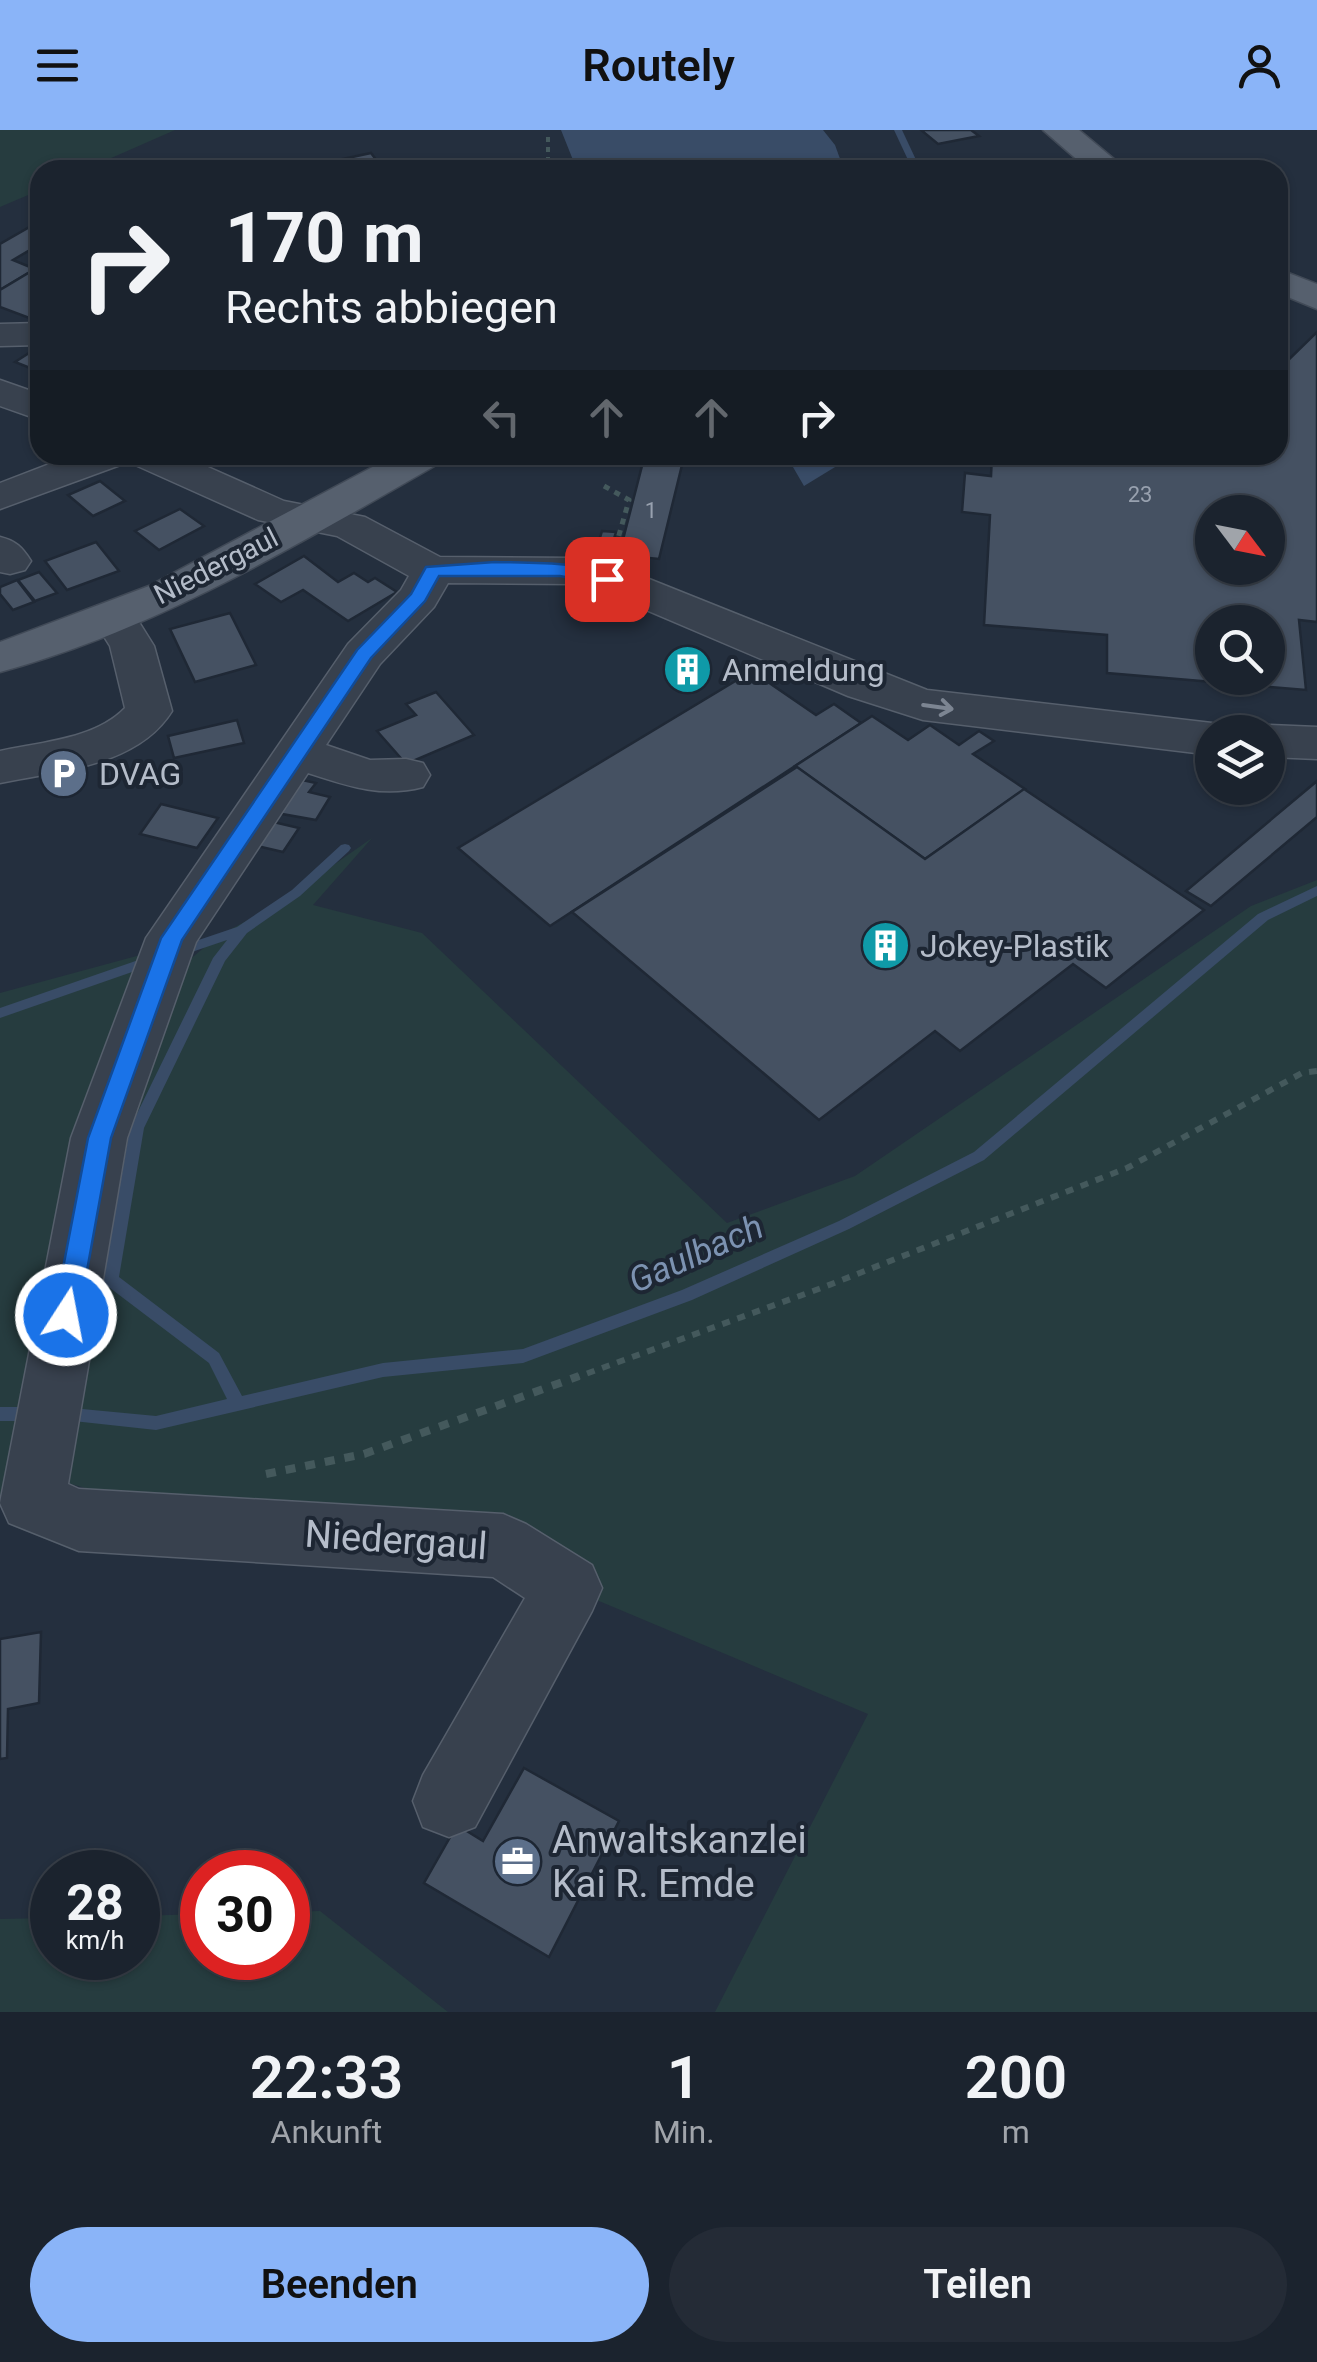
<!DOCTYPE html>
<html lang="de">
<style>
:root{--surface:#1b232e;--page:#242b36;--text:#f1f3f6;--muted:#a0a4aa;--line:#39404a;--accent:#8ab4f8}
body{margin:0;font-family:Roboto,sans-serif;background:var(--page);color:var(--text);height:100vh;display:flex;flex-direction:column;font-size:38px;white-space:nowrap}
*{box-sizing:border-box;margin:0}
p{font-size:32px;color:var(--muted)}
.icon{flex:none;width:55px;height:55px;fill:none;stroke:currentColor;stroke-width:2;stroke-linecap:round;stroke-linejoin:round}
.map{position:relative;height:1882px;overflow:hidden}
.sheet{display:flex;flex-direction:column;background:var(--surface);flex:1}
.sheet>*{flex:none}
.banner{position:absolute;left:30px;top:30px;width:1258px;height:305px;border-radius:30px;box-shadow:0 2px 8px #0004,0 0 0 2px var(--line);background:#1b232e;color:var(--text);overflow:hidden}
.needle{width:65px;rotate:122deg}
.fabs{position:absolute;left:1195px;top:365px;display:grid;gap:20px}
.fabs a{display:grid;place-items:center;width:90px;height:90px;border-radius:50%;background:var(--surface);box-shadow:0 2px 8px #0004,0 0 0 2px var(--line);font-size:50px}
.speed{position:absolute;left:30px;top:1720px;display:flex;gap:20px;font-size:50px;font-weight:700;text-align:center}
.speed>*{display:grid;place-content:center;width:130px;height:130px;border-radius:50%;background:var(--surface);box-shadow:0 2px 8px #0004,0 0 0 2px var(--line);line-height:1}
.speed small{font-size:25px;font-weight:400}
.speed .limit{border:15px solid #d22;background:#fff;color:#111}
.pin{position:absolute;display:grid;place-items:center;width:85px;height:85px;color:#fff;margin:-42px;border-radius:20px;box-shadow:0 5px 15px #0006}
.me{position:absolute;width:110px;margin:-55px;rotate:11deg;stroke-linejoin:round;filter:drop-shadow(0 0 8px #0008)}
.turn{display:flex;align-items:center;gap:35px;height:210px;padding:0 30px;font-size:45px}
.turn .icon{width:130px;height:130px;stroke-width:2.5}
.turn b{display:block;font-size:70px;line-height:85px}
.lanes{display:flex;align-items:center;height:95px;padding:0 30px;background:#0003;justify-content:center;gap:50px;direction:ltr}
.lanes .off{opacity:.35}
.eta{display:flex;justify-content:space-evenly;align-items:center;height:170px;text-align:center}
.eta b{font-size:60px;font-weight:600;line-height:70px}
.button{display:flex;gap:20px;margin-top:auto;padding:20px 30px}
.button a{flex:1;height:115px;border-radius:60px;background:var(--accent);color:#111;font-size:40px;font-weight:600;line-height:115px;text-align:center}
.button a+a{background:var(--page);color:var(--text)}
header{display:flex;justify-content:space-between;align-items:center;height:130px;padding:0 30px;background:var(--accent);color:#111;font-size:45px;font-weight:600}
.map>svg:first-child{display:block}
</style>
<header><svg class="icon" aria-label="menu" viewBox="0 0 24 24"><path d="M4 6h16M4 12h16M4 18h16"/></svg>Routely<svg class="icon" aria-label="person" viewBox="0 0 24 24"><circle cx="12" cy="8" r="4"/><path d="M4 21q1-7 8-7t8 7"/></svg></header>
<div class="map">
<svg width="1317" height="1882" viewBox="0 0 1317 1882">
<rect width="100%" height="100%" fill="#242f3e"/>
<g fill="#263c3f">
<path d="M0,0H175L84,40H40V60L0,77Z"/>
<path d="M372,708L313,775L422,803L727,1093L855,1046L1251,776L1317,750V1882H715L868,1584L568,1458L220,1397L54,1349L119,999L182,836L218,806L278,774Z"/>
<path d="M144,824L15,1361L0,1372V863Z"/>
<path d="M320,1781L448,1882H0V1789L52,1788V1828H138V1786L202,1784V1828H288V1782Z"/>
</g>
<g fill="#394c67">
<path d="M561,0H823L835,15L843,37L841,40H577Z"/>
<path d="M786,325H871L840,334L804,356Z"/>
</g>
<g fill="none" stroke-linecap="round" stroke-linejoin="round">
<g fill="#394c67" fill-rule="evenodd">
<path d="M894,0H902L917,32L916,34L909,32Z"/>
<path d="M345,714L349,715L351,718L349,721L300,766L247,803L225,831L144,998L119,1147L219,1223L242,1266L383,1233L523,1219L682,1160L839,1091L974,1022L1258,784L1317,756V766L1268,790L984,1030L849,1099L692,1170L523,1233L383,1247L156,1300L55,1289L53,1284L55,1279L61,1277L156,1286L227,1269L209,1233L106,1155L103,1150L130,998L213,828L227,810L180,826L173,821L175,818L237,797L292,760L341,715Z"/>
<path d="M150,826L157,831L155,834L0,888V878Z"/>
<path d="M0,1277H34L40,1279L42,1284L40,1289L34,1291H0Z"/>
</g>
</g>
<g fill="#455162" stroke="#1f2835" stroke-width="2.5" fill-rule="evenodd">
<path d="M921,0H971L979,6L938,14Z"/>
<path d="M371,23L384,40H313L310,36Z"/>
<path d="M40,91V114L13,130L35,139L0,160V114Z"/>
<path d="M40,136V192L0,177V160Z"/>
<path d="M1317,202V492L1299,490L1306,560L1107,543V505L984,495L990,385L962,382L965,343L991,346L992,325H1278V240ZM1212,382H1268V438H1212ZM1212,492H1268V548H1212Z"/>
<path d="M40,216V242L15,232Z"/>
<path d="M643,332L682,335L659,429L619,425Z"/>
<path d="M100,351L125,371L93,386L68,365Z"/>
<path d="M180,379L204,396L159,420L135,401Z"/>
<path d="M602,401L616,402L609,425L595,424Z"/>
<path d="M96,412L119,441L67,460L45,431Z"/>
<path d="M304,426L338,452L354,443L368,452L375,448L397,462L348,491L303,460L281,472L255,454Z"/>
<path d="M39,442L57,463L35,471L18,450Z"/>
<path d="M17,450L34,472L13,480L0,464V457Z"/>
<path d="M230,483L256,535L195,552L170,499Z"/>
<path d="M752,541L816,585L834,574L861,593L550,796L458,718Z"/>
<path d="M436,562L474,605L406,634L377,601L416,585L406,574Z"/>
<path d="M872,586L908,610L930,595L959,615L979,601L994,611L973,624L1025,659L925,729L795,636Z"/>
<path d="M237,590L244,613L174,628L168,606Z"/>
<path d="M797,637L925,729L1024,659L1204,780L1106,858L1073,834L960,921L935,901L819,990L572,782Z"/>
<path d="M293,648L316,653L309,662L330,667L316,690L271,682Z"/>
<path d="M1317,651V687L1211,776L1186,761Z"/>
<path d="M161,674L218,688L197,718L140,704Z"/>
<path d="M265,690L299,698L283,722L249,714Z"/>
<path d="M41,1502L39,1573L8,1579L7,1628L0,1629V1509Z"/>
<path d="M524,1638L619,1691L549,1827L424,1753L457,1695L483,1711Z"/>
</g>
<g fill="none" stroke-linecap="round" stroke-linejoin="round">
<defs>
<g id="minor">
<path d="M40,193V215L0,216V194Z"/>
<path d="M0,250L40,264V290L0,276Z"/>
<path d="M73,325H181L284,371L365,387L440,427L574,428L634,443L927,560L1212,593L1231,602H1212V625L923,590L848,566L604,462L574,454L448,453L434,477L380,534L326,615L370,630L406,629L423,633L430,645L423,657C381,668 348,656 308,643L196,812L127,1008L68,1354L79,1359L503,1384L526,1394L592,1435L602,1458L592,1481L475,1697L449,1707L423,1697L413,1671L423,1645L525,1468L493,1447L79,1421L9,1393L0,1373L71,1008L146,808L348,514L401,460L409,446L337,406L258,390L133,334L128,327L123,334L0,379V353Z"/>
<path d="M0,407C16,411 22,417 31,431L25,440L10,444L0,442Z"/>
<path d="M113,472L129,476L154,516L172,581C138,636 59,641 0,653V621C42,612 95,609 125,578L110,516L91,486L97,476Z"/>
<path d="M1268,595L1317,597V629L1268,627V602H1250Z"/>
</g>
<g id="major">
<path d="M1043,0H1079L1127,40H1089Z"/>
<path d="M1278,139L1317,154V179L1278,163Z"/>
<path d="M395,325H444L438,334C298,414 158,499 0,542V512L149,456Z"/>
</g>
</defs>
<use href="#minor" stroke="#565f6c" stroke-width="3"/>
<use href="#major" stroke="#414a57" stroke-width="3"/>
<path stroke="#44595c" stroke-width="4" stroke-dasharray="5 5" stroke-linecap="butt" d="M548,7V40"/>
<path stroke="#44595c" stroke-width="5" stroke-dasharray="6 6" stroke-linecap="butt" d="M604,356L629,370L615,419"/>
<path stroke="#44595c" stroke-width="6" stroke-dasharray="8 8" stroke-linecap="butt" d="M572,1249L824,1157L1127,1038L1302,943L1317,941"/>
<path stroke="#44595c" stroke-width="8" stroke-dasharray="10 10" stroke-linecap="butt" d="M266,1344L364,1324L579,1246"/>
<use href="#minor" fill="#38414e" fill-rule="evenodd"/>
<use href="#major" fill="#56606e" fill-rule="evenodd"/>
</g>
<defs><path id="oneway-shaft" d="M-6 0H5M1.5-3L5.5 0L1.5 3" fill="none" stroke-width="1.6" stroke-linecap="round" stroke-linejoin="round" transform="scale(2.5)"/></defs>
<use stroke="#7c8592" href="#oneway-shaft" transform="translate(938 577) rotate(8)"/>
<path fill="#1a73e8" stroke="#114b97" stroke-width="2.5" d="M495,432C526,433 593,431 616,449L607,455L560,446H439L425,471L371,528L182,810L111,1008L79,1185L75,1193L66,1196L57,1193L54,1185L88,1008L161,808L357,520L411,464L426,437Z"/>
<defs>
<symbol id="building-disc" viewBox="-11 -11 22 22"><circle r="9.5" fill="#0f9aa8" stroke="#1d2633"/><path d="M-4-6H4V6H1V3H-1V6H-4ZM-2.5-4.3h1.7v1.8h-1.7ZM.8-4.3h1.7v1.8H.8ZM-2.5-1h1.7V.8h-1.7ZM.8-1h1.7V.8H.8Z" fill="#fff"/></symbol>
<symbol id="parking-disc" viewBox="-11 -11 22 22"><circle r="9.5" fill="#5c6f8a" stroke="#1d2633"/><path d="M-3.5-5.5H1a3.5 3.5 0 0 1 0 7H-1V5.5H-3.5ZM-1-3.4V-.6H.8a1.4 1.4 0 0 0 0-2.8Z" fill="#fff"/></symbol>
<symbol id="office-disc" viewBox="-11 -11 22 22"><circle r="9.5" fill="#5c6f8a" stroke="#1d2633"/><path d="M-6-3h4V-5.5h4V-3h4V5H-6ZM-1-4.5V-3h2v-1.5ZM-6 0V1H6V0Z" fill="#fff"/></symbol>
</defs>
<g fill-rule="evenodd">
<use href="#building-disc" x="660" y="512" width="55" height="55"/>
<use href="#parking-disc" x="36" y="616" width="55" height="55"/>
<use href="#building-disc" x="858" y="788" width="55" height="55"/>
<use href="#office-disc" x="490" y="1704" width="55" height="55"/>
</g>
<g text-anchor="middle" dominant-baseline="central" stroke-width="8" stroke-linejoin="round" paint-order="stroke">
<g font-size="22" fill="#98a1af">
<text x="1140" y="364">23</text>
<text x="651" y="380">1</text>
</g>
<g font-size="28" fill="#b4bcc9" stroke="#1d2633">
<text transform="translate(216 436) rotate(-27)">Niedergaul</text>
</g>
<g font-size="32" fill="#b4bcc9" stroke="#1d2633" text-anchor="start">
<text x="722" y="540">Anmeldung</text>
<text x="99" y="644">DVAG</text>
<text x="920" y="816">Jokey-Plastik</text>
</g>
<g font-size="35" font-style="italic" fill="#7c92b1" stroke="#1d2633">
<text transform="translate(696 1124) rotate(-24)">Gaulbach</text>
</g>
<g font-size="38" fill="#b4bcc9" stroke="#1d2633">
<text transform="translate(396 1410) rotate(4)">Niedergaul</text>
</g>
<g font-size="38" fill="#b4bcc9" stroke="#1d2633" text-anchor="start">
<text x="552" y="1710">Anwaltskanzlei<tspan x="552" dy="44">Kai R. Emde</tspan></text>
</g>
</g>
</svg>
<div class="fabs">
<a><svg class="needle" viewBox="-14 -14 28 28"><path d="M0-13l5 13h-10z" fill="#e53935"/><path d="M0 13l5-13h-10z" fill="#a0a4aa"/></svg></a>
<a><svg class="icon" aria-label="search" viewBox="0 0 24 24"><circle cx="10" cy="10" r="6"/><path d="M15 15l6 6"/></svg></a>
<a><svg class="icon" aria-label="layers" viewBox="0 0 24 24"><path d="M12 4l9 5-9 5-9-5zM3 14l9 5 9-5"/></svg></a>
</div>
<div class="speed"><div>28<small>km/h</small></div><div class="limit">30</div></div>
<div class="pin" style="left:607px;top:449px;background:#d93025"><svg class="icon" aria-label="arrive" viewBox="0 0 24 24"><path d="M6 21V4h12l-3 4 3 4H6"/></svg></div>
<svg class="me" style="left:66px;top:1185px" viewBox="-20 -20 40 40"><circle r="17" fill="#1a73e8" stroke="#fff" stroke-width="3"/><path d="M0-11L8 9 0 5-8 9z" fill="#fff"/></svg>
<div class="banner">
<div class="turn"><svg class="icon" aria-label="right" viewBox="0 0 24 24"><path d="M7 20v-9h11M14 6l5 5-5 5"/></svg><div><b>170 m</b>Rechts abbiegen</div></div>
<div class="lanes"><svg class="icon off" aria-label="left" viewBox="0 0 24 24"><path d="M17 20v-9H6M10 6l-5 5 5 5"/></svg><svg class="icon off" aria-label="ahead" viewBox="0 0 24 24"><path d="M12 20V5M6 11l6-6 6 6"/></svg><svg class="icon off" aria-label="ahead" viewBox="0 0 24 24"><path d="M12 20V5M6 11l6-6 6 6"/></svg><svg class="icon" aria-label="right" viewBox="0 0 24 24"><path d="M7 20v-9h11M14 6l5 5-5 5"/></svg></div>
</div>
</div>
<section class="sheet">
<div class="eta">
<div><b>22:33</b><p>Ankunft</p></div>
<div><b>1</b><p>Min.</p></div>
<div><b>200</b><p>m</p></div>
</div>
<div class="button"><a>Beenden</a><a>Teilen</a></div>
</section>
